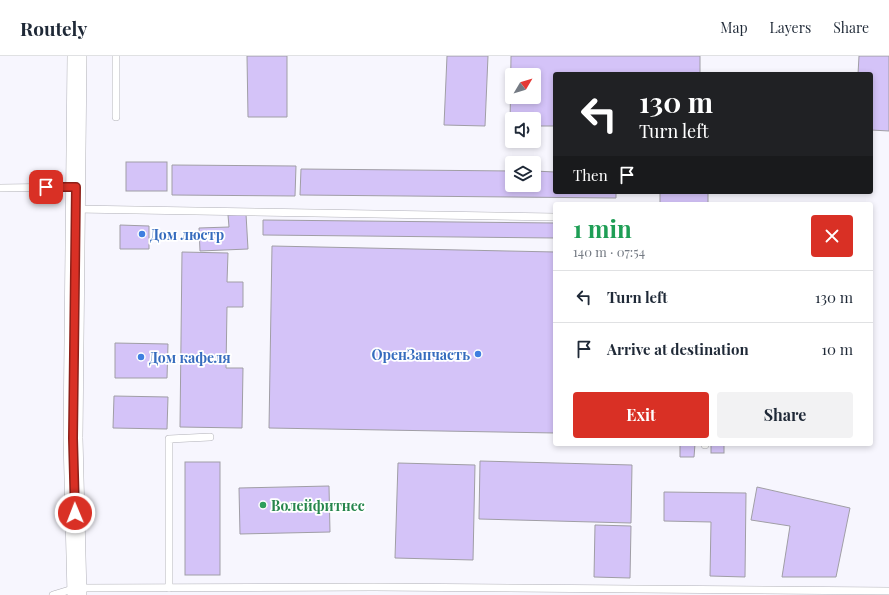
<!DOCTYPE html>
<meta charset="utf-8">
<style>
:root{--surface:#fff;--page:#f2f2f3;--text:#1f2937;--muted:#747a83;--line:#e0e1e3;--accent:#d93025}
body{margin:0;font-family:"Playfair Display",serif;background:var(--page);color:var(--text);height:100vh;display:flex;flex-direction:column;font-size:15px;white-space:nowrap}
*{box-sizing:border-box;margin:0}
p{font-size:13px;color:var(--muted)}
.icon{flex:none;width:22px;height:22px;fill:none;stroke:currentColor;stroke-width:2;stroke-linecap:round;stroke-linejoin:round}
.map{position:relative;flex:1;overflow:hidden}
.sheet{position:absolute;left:553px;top:146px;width:320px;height:244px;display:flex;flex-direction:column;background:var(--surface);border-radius:4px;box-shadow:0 2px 6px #0003}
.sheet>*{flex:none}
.top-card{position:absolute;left:553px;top:16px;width:320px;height:122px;border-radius:4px;box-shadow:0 2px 6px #0003;background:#202124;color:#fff;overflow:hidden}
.needle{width:26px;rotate:52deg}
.buttons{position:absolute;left:505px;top:12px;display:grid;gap:8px}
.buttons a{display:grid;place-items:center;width:36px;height:36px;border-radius:4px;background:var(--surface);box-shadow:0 2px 6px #0003;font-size:20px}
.pin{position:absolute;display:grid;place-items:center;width:34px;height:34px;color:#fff;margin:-17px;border-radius:8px;box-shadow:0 2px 6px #0006}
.me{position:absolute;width:44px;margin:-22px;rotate:359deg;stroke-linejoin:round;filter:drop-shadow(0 0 3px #0008)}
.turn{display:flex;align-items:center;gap:14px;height:84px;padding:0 20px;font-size:18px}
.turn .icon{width:52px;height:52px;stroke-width:2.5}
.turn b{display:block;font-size:28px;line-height:34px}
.then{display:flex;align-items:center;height:38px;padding:0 20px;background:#0003;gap:8px;font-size:15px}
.round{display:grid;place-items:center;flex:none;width:42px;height:42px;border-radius:4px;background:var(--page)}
.overview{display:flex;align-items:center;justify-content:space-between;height:68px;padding:0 20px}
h1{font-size:24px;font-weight:700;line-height:30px;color:#1e9e55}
.primary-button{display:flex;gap:8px;margin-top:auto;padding:8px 20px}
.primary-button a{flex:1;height:46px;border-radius:4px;background:var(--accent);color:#fff;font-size:16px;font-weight:700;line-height:46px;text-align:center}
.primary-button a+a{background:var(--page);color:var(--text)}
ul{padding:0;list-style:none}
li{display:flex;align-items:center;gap:12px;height:52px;padding:0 20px;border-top:1px solid var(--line)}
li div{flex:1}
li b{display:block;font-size:15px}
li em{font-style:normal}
header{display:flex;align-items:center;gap:24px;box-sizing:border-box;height:56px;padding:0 20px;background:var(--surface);border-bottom:1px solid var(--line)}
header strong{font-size:19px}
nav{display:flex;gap:22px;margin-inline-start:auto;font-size:14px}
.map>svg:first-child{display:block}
</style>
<header>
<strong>Routely</strong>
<nav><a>Map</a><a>Layers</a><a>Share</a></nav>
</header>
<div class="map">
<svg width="889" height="539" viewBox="0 0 889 539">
<rect width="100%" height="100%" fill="#f7f6fe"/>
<g fill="#d4c3f8" stroke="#a09ea5" fill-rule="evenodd">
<path d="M247,0H287V61H248Z"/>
<path d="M447,0H488L485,70L444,69Z"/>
<path d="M511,0H700V18H555V70H534V63H512V70H510ZM512,19H534V41H512Z"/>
<path d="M859,0H889V75L871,74V18H858Z"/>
<rect x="126" y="106" width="41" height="29"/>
<path d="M172,109L296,110L295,140L172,139Z"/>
<path d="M301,113L512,115V129H534V115L555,116V136H616V142L300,139Z"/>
<rect x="660" y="136" width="48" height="11"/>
<path d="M246,158L248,193L200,195L199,172L229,171L228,159Z"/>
<path d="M263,164L555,167V182L263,179Z"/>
<path d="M120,169L149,170V193H120Z"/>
<path d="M272,190L555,196V377L269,372Z"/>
<path d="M182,196L228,197L227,226H243V251H227L226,312H243L242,372L180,371Z"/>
<path d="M115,287L168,288L167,322H115Z"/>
<path d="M114,340L168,341L167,373L113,372Z"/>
<path d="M680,388H695L694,401H680Z"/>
<rect x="711" y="388" width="13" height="9"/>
<path d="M480,405L632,409L631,467L479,463Z"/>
<rect x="185" y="406" width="35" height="113"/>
<path d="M398,407L475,409L473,504L395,502Z"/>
<path d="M329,430L330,476L240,478L239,432Z"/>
<path d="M757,431L850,452L836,521H782L790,470L751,464Z"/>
<path d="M664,436L746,437L745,521L710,520L711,466L664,465Z"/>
<path d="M595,469L631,470L630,522L594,521Z"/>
</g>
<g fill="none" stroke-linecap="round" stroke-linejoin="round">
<defs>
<g id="lane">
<path d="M116,0V61"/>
<path d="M0,132L74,131"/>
<path d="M76,153L555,161"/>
<path d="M705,388V389"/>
<path d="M169,532V383L210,381"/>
<path d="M53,539L76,532L374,531L889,535"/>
</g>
<path id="secondary" d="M77,539L73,382L77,0"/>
</defs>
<use href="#lane" stroke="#b1b1b8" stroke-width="8"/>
<use href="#secondary" stroke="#b1b1b8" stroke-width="20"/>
<use href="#lane" stroke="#fff" stroke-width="7"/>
<use href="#secondary" stroke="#fff" stroke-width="19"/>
</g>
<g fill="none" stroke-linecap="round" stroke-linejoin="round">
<defs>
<path id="route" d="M46,131H76L73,382L75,457"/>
</defs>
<use href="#route" stroke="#8d1f18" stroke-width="10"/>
<use href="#route" stroke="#d93025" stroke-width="7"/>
</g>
<g fill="#3f7fe0" stroke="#fff" stroke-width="1.5">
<circle cx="142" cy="178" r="4"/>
<circle cx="478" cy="298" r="4"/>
<circle cx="141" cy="301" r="4"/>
</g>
<circle fill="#2e9e5b" stroke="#fff" stroke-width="1.5" cx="263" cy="449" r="4"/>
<g text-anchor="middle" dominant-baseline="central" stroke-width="3.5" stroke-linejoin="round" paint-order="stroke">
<g font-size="14" font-weight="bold" fill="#366cbe" stroke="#fff" text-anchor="start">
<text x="150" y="178">Дом люстр</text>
<text x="470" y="298" text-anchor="end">ОренЗапчасть</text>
<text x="149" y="301">Дом кафеля</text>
</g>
<g font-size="14" font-weight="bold" fill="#27864d" stroke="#fff" text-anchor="start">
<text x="271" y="449">Волейфитнес</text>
</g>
</g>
</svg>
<div class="buttons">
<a><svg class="needle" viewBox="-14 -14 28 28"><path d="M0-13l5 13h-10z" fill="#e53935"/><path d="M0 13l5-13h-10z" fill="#747a83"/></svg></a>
<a><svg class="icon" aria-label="sound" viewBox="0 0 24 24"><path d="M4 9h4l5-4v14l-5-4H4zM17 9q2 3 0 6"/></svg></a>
<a><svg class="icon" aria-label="layers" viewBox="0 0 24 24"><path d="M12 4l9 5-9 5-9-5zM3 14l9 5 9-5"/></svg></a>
</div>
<div class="pin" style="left:46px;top:131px;background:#d93025"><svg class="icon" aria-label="arrive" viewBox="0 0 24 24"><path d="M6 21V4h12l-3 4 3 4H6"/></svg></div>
<svg class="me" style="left:75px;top:457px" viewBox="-20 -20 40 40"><circle r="17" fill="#d93025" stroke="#fff" stroke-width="3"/><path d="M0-11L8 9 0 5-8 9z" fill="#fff"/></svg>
<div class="top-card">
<div class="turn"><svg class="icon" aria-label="left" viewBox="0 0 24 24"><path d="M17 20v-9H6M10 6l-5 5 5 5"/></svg><div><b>130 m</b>Turn left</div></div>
<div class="then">Then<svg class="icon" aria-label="arrive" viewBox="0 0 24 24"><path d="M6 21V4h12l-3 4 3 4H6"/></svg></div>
</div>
<section class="sheet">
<div class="overview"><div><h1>1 min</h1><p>140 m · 07:54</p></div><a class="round" style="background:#d93025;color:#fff"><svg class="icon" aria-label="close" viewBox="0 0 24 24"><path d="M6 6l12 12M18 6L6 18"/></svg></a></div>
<ul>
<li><svg class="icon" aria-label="left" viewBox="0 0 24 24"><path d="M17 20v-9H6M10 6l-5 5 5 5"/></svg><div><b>Turn left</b></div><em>130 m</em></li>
<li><svg class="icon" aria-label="arrive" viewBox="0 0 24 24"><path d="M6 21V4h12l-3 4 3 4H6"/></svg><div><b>Arrive at destination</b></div><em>10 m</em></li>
</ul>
<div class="primary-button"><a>Exit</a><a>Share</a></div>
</section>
</div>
